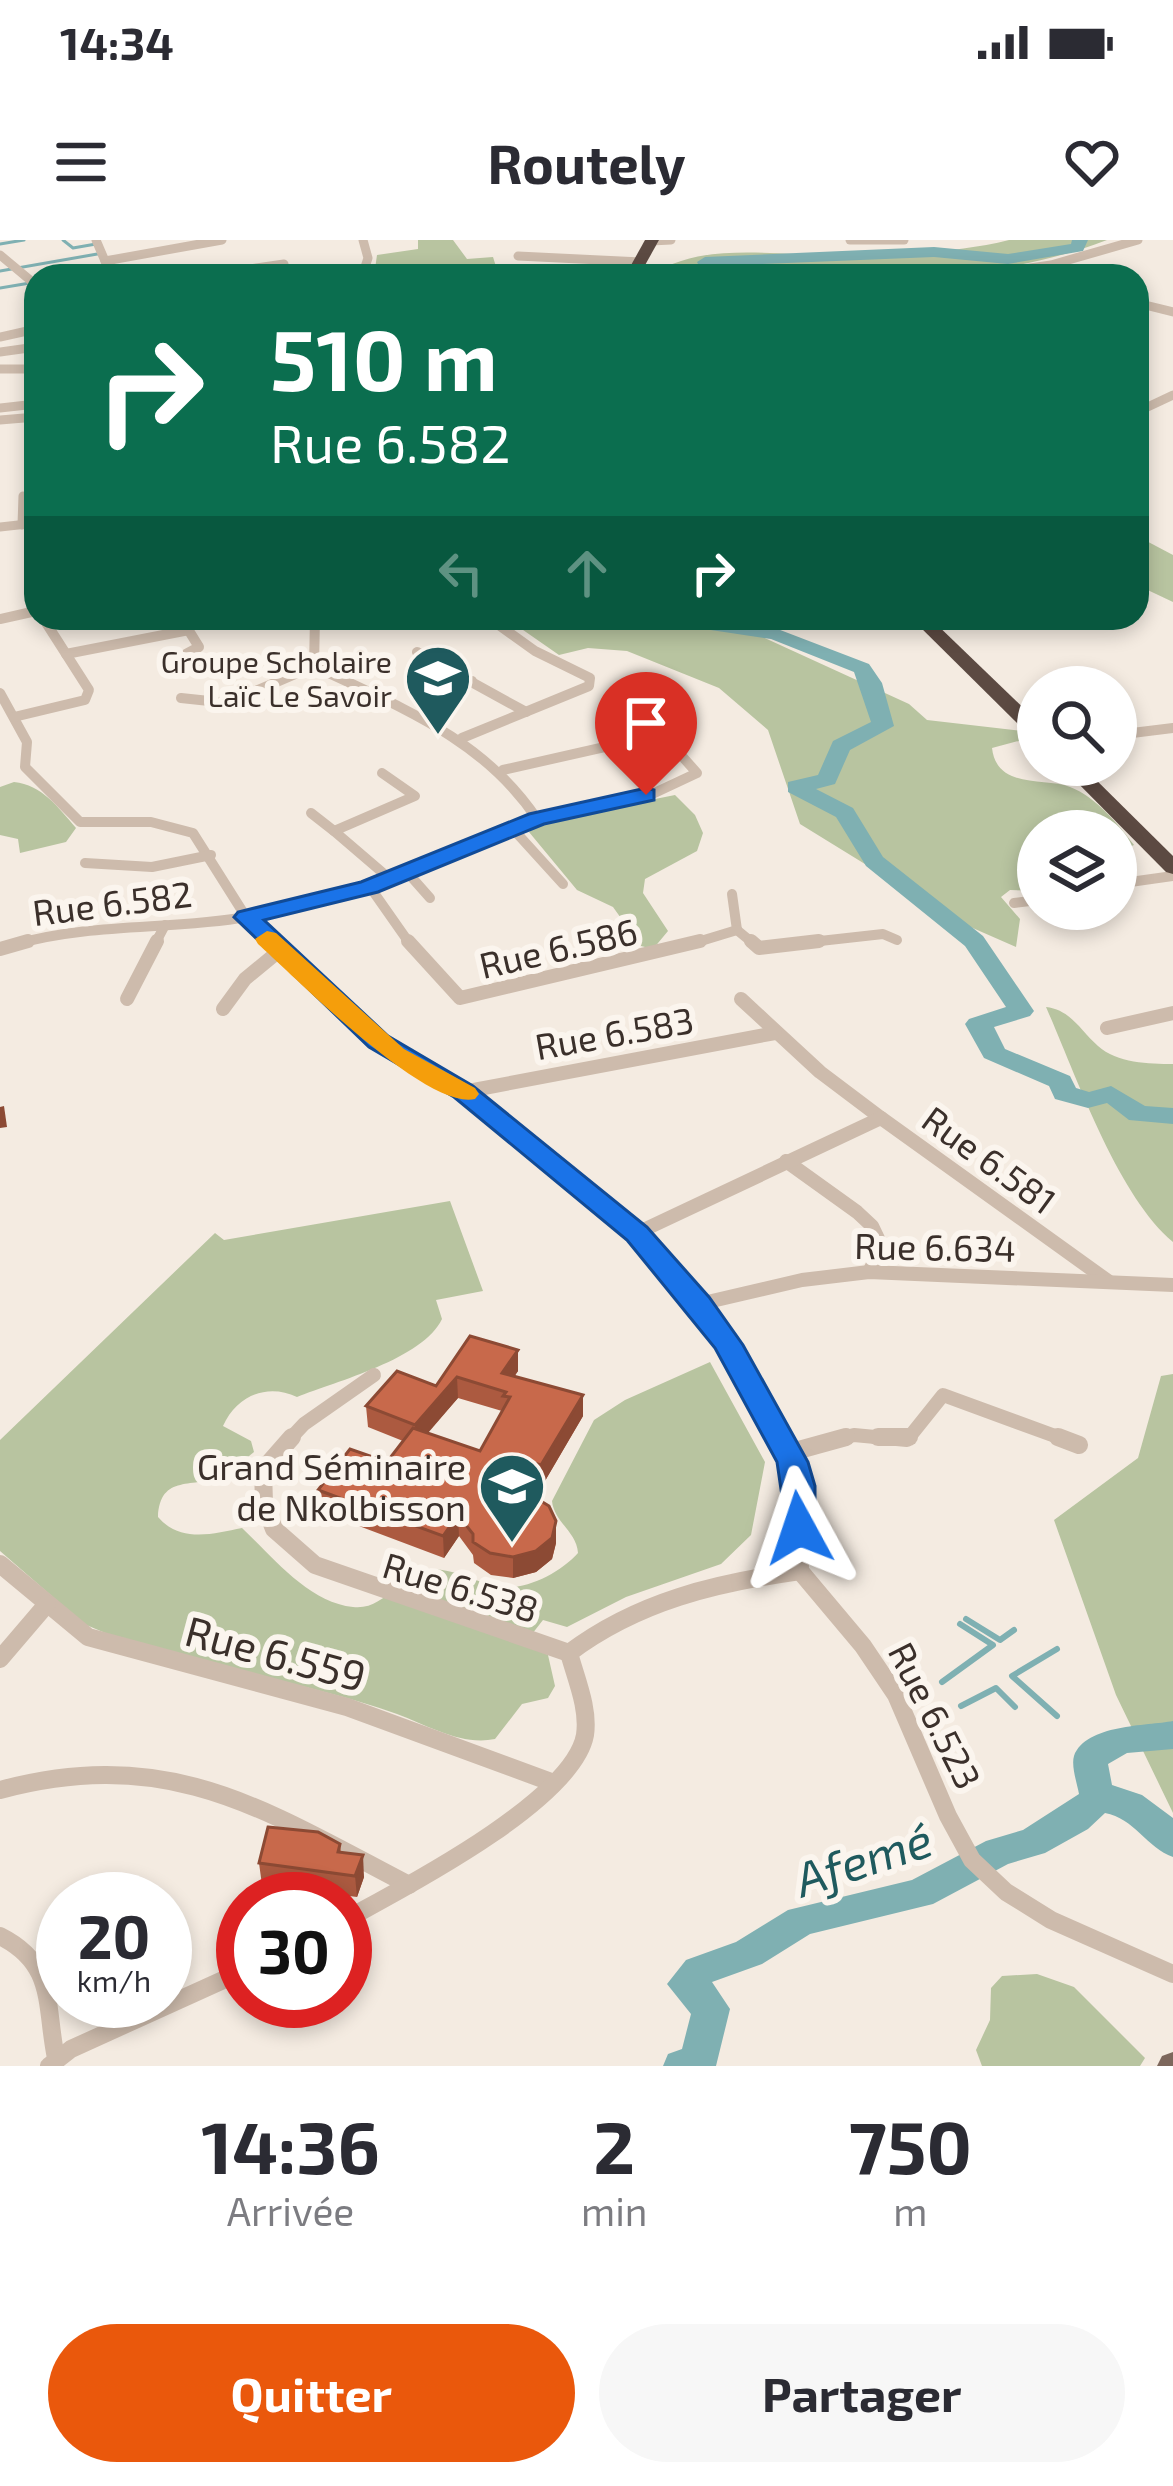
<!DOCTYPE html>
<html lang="fr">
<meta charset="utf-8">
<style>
:root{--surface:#fff;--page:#f7f7f7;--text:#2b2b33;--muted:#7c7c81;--accent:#ea580c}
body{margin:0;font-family:"Exo 2",sans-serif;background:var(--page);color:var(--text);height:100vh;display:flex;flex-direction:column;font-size:45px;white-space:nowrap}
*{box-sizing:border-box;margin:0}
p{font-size:39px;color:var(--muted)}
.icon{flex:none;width:66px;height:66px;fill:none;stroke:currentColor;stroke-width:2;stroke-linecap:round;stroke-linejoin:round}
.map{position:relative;height:1826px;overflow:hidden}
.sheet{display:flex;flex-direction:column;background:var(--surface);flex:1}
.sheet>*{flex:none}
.guide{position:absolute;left:24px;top:24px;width:1125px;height:366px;border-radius:36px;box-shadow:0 6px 18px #0003;background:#0b6e4f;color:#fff;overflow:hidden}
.tools{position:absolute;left:1017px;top:426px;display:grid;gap:24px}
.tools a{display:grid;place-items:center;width:120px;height:120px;border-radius:50%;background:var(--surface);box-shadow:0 6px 18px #0003;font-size:60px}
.speed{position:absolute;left:36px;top:1632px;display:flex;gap:24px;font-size:60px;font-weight:700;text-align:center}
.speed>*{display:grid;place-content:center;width:156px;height:156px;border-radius:50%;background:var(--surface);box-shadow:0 6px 18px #0003;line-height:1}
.speed small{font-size:30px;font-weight:400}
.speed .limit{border:18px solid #d22;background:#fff;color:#111}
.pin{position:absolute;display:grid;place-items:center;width:102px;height:102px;color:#fff;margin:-123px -51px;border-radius:50% 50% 50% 0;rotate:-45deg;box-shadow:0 0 12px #0007}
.pin .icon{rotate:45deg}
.me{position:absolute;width:132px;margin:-66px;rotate:355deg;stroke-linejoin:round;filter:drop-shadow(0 0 9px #0008)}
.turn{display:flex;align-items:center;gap:42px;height:252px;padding:0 48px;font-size:54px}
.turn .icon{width:156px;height:156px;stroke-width:2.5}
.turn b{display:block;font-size:84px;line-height:102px}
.lanes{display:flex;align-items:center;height:114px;padding:0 48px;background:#0003;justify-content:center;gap:60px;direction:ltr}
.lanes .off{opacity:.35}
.eta{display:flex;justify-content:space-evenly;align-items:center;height:204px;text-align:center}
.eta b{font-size:72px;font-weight:700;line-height:84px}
.primary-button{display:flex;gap:24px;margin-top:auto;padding:24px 48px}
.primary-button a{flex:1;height:138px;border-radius:72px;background:var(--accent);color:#fff;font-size:48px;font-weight:700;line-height:138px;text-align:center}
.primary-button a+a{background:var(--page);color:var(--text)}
.status{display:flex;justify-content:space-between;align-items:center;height:84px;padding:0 60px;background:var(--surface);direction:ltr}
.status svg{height:33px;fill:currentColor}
header{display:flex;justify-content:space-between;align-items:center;height:156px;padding:0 48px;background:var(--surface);font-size:54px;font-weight:700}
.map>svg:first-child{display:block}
</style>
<div class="status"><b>14:34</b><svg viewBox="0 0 49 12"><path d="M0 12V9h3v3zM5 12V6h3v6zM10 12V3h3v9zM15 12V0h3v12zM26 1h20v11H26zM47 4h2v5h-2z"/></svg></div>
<header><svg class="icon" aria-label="menu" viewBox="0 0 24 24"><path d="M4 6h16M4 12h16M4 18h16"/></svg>Routely<svg class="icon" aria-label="heart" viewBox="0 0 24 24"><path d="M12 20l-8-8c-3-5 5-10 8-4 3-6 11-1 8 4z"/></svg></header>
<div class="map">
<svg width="1173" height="1826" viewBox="0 0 1173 1826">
<rect width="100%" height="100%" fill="#f4ebe1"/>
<g fill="#b8c4a0">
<path d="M418,0H453L467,19L493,17L499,36H374L377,15L418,9Z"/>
<path d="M1009,0H1107C964,55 801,36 651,36C697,2 770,15 824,15C885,14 949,15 1009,0Z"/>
<path d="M1137,296L1173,315V362L1137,345Z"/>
<path d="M506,378H721L909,464L927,480L1023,491L1026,499L992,508C997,550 1045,537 1070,547C1095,556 1119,585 1134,605L1116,612V591H1038V651L1010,650L1001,657L1020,679L1016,707L959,682L800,584L768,490L719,448L627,411L588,408L559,415Z"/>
<path d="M14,542C42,545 58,567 76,588L66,602L20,613L18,599L0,595V547Z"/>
<path d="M675,555L695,575L703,593L697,611L645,639L643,653L668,691L653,709L641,706L613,667L577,650L529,592L541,582Z"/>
<path d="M1046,767C1071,770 1080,790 1098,806C1117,823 1149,824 1173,824V1002C1117,955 1076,835 1046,767Z"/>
<path d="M450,961L483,1051L436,1060L442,1079C423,1119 337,1141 297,1157C268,1143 237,1155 223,1186L251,1201L254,1212C244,1220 235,1230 223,1236C194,1249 160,1233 158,1277C180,1303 213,1294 242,1288C273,1317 308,1362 353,1367C388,1371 400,1328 434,1329C452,1330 470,1338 487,1344C517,1356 558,1335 578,1313C577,1292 554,1282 552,1261L594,1180L625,1160L710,1122L765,1222L751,1295L721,1324L626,1357L567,1387L543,1380L525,1403L548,1415L555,1446L548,1458L522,1464L495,1499C462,1506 429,1486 397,1474C295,1437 183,1428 84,1384L0,1311V1200L215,993L224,1000Z"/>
<path d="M1173,1134V1573L1116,1455L1054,1280L1138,1218L1161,1136Z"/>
<path d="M1037,1734L1074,1747L1145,1818L1140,1826H982L976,1810L990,1780L991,1748L1002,1736Z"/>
</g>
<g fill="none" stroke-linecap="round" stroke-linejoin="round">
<g stroke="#7fb0b2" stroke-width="3">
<path d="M63,0L73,8L96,4"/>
<path d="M0,4L24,0"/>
<path d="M0,31L103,13"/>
<path d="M259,35L322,31"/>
<path d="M73,36L115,29"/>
<path d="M0,48L30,43"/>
</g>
<g stroke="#7fb0b2" stroke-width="6">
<path d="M966,1379L1000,1400L1014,1390"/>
<path d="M1057,1409L1012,1436L1057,1476"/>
<path d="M942,1442L993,1405L960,1384"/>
<path d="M961,1466L996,1448L1015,1467"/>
</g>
<g fill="#7fb0b2" fill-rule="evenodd">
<path d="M1072,0H1088L1083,11L1008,24L934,17L715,26L720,36H704L697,22L705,17L934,7L1008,14L1071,4Z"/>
<path d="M661,378H710L775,388L869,424L882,443L894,486L850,510L835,544L816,549L853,568L883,617L983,696L1034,771L1030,776L994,787L1005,809L1070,836L1076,848L1089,852L1111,846L1145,866L1173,868V884L1129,880L1107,863L1088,868L1055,859L1049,846L984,818L965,784L969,779L1006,767L965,706L866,626L836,577L788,552V542L818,535L833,501L871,482L854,432L771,399L671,384Z"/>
<path d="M1173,1481V1509L1127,1513L1108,1524L1112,1545L1142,1555L1173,1578V1617C1147,1608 1134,1578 1105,1573L1088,1589L1045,1613L1008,1624L933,1664L810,1694L762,1724L712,1742L730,1769L716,1826H663L668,1814L682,1809L691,1774L667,1744L686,1720L736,1702L788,1670L912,1640L986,1601L1023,1590L1079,1554C1077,1543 1071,1526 1074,1516C1086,1484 1147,1486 1173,1481Z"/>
</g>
<g stroke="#cdbbac" stroke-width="9">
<path d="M96,0L105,21L122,36"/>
<path d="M850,0H904"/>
<path d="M651,1L671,0"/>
<path d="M0,15L36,45"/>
<path d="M518,16L641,22"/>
<path d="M105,21L222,0"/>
<path d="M200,36L284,24"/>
<path d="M362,36L368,18L363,0"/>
<path d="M974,36L1051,25L1138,0"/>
<path d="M1137,63L1173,72"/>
<path d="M0,97L36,89"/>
<path d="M0,112L36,107"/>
<path d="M0,129H36"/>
<path d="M0,168L36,164"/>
<path d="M1137,172L1173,155"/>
<path d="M0,180L36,177"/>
<path d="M22,285L23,256"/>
<path d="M0,287L36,283"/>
</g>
<g stroke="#cdbbac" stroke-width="10">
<path d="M181,378L199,407L186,414"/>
<path d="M0,379L36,371"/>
<path d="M417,412L526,472"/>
<path d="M66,414L189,390"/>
<path d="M448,452L472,441"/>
<path d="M0,453L27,502L25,527L80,582H151L193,593L246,677L275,704"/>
<path d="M181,458L228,463L314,426"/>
<path d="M14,477L85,460L89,450L43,378"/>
<path d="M1116,495L1173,488"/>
<path d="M462,498L589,446L590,438L535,411L489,378"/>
<path d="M503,530L649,497L672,505L697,533L648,556L537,579"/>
<path d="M382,533L415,556L334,591L390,639"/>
<path d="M311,573L334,591"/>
<path d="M513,589L563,644"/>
<path d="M85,623L152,627L211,615"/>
<path d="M407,632L430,658"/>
<path d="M1116,644L1173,636"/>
<path d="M370,647L410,704"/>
<path d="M732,654L737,690"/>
<path d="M1014,663L1038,660"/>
<path d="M737,690L754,704"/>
<path d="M17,704C92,683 171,690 247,677C348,659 443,617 537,579C483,498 399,467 314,426L315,378"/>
<path d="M155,704L165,685"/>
<path d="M691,704L737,690"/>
<path d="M793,704L883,694L897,700"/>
</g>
<g stroke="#cdbbac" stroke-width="14">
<path d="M272,701L379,802L463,852L637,993L728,1105L781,1200"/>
<path d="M408,701L460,758L700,701"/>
<path d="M751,701L759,708L819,701"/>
<path d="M0,709L28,701"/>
<path d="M127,759L157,701"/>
<path d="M741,759L820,832L881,878"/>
<path d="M223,769L245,739L279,711"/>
<path d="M1107,788L1173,773"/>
<path d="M463,852L775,793"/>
<path d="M786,921L857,972L872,986L882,1007L869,1032"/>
<path d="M637,993L881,878L1108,1041"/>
<path d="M699,1064L802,1040L869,1032L1173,1045"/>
<path d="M289,1200L304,1184L374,1135"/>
<path d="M835,1200L854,1195L907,1200L943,1155L1066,1200"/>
</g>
<g stroke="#cdbbac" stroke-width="18">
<path d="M292,1197L263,1230L264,1263L274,1289L315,1325L569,1413"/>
<path d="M779,1197L799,1245L800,1331L863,1406L896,1455L948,1576L972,1620L1006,1652L1051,1680L1173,1734"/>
<path d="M878,1197H909"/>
<path d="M1058,1197L1079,1205"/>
<path d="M788,1213L846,1197"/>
<path d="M0,1324L88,1397L347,1467L551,1542"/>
<path d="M0,1419L47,1364"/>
<path d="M0,1550C170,1505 263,1569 409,1645"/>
<path d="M345,1680C402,1649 573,1561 585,1495C589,1468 576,1439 569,1413C638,1361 716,1343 800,1331"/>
<path d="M0,1696C56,1724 45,1765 56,1818"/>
<path d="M49,1826L71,1809L243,1731"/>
</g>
<path fill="#7d675c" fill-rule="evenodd" d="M1173,1812V1826H1157L1162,1816Z"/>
<g fill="#5c4a42" fill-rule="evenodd">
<path d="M645,0H659L639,36H625Z"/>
<path d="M911,378H930L1038,482V499L1031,497Z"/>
<path d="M1060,525H1081L1173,616V634L1166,632Z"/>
</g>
</g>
<g fill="#ac5a40" fill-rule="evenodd">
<path d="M518,1110V1131L514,1136L583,1176L542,1246L524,1242L515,1255L556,1303L552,1319L536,1332L513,1338L491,1335L474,1323L473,1315L459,1296L444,1318L319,1271L318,1250L387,1222L403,1201L368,1187L366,1166L436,1146ZM458,1158L502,1171L480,1211L427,1193Z"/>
<path d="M340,1604L341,1613L364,1637L357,1657L262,1645L259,1623Z"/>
</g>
<g fill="#8c4a34">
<path d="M4,866L7,887L0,888V867Z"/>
<path d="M518,1110V1131L505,1151L502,1133Z"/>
<path d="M457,1137L458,1158L416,1207L415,1185Z"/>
<path d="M583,1155V1176L542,1246L541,1225Z"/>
<path d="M524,1220V1242L501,1275L500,1254Z"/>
<path d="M458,1275L459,1296L444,1318L443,1296Z"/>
<path d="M556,1281V1303L552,1319L536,1332L513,1338V1317Z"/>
<path d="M363,1615L364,1637L357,1657L355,1636Z"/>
</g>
<g fill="#c8694b" stroke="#8c4a34" stroke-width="3">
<path d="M470,1096L518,1110L502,1133L583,1155L541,1225L524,1220L500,1254L531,1255L549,1266L556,1281L552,1298L536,1311L513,1317L490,1313L473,1302V1294L458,1275L443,1296L318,1250L350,1209L387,1222L413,1188L480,1211L510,1157L503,1156L506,1152L457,1137L415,1185L366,1166L397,1131L436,1146Z"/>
<path d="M268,1587L318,1592L340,1604L338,1612L363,1615L355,1636L259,1623Z"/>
</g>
<path fill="#1a73e8" stroke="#114b97" stroke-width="3" d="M646,548L654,550V560L544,584L378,652L264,680L388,796L473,846L647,987L709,1057L743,1105L808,1222L815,1246V1288L811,1297H788L777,1222L715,1108L627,1000L454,857L369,807L234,677L238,672L361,642L529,574Z"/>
<path fill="#f59e0b" d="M267,691L276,693L404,809L475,848L479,854L475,859C427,871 296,738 258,704L255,699Z"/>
<defs>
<symbol id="school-pin" viewBox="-11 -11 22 30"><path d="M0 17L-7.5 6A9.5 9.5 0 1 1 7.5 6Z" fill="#1f5a5e" stroke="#fbf5ee"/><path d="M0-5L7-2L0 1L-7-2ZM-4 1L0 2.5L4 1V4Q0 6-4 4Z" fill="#fff"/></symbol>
<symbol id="university-pin" viewBox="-11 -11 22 30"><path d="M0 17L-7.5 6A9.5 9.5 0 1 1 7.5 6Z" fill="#1f5a5e" stroke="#fbf5ee"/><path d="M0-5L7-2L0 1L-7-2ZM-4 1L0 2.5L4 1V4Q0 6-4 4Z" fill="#fff"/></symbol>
</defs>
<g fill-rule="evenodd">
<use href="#school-pin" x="400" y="400" width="76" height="104"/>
<use href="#university-pin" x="474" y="1208" width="76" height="104"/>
</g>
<g text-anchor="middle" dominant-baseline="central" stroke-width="12" stroke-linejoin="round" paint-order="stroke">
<g font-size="30" fill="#3b302b" stroke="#fbf5ee" text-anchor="end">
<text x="392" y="421">Groupe Scholaire<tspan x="392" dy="34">Laïc Le Savoir</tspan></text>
</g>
<g font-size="36" fill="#3b302b" stroke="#fbf5ee">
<text transform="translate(112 662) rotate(-7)">Rue 6.582</text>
<text transform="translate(558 707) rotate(-13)">Rue 6.586</text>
<text transform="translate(614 792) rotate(-10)">Rue 6.583</text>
<text transform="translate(990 919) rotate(36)">Rue 6.581</text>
<text transform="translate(935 1006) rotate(1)">Rue 6.634</text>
<text transform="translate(461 1346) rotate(17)">Rue 6.538</text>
<text transform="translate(936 1475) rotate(63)">Rue 6.523</text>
</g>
<g font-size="36" fill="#3b302b" stroke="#fbf5ee" text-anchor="end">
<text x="466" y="1225">Grand Séminaire<tspan x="466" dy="41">de Nkolbisson</tspan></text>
</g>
<g font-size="42" fill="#3b302b" stroke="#fbf5ee">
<text transform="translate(276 1412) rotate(15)">Rue 6.559</text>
</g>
<g font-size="48" font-style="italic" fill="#1f5a5e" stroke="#fbf5ee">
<text transform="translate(863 1618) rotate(-18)">Afemé</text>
</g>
</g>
</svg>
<div class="tools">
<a><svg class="icon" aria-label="search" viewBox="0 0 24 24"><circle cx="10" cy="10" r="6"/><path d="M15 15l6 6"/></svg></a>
<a><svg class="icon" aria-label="layers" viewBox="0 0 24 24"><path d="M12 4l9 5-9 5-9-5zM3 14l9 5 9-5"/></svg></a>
</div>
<div class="speed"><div>20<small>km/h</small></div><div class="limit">30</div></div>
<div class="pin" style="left:646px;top:555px;background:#d93025"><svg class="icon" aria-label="arrive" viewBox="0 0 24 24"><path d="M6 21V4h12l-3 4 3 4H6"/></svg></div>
<svg class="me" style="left:799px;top:1288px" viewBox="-20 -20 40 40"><path d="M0-17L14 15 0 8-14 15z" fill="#1a73e8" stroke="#fff" stroke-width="4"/></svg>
<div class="guide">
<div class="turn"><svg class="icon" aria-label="right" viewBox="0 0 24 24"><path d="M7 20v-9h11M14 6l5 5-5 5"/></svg><div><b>510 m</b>Rue 6.582</div></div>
<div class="lanes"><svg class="icon off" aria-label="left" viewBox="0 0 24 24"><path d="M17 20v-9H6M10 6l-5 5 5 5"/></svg><svg class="icon off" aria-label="ahead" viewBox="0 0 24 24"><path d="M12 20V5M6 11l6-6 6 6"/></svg><svg class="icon" aria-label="right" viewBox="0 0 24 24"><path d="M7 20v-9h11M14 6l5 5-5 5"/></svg></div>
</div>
</div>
<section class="sheet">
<div class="eta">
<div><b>14:36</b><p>Arrivée</p></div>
<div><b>2</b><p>min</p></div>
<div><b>750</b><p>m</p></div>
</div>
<div class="primary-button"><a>Quitter</a><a>Partager</a></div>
</section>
